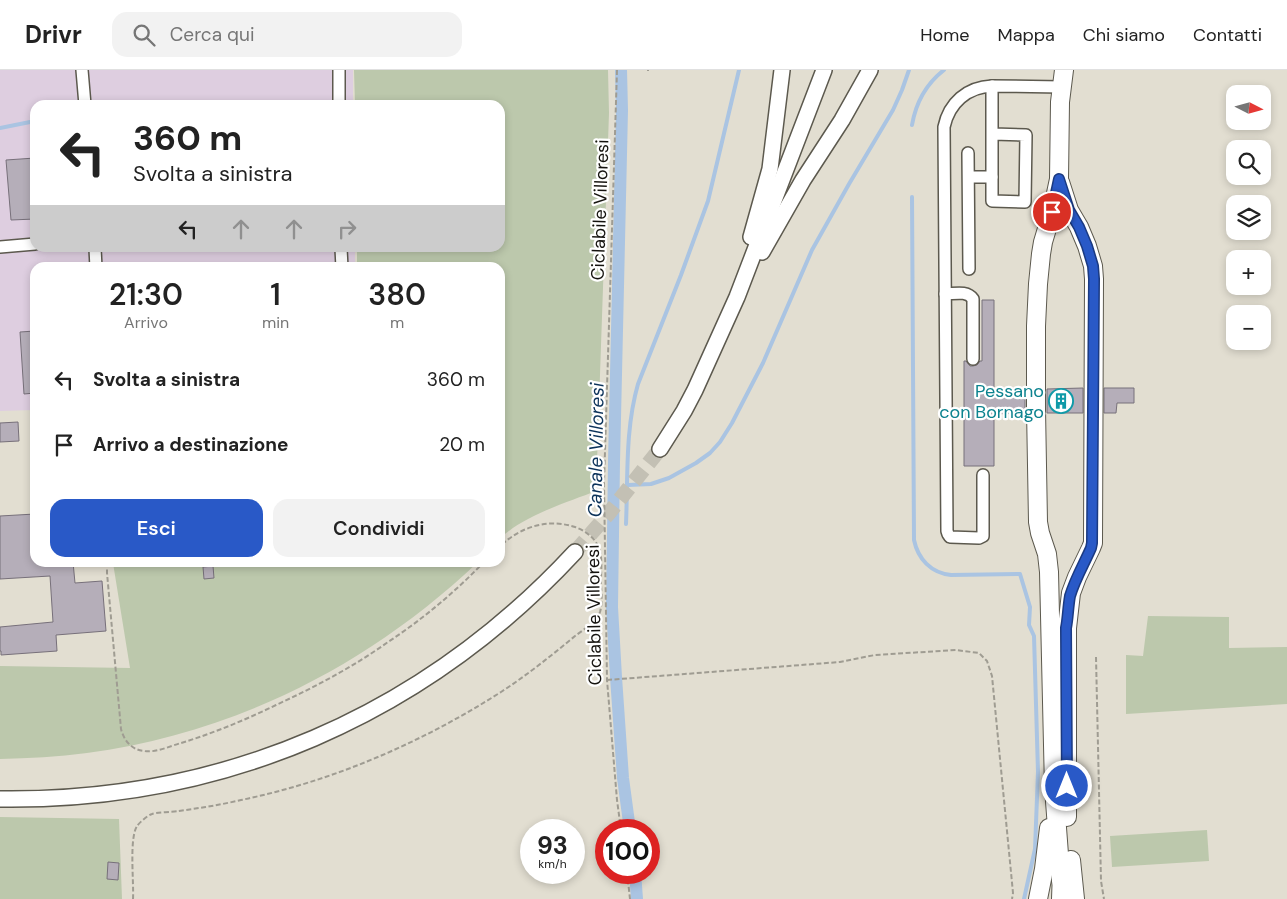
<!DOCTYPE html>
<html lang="it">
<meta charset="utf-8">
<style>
:root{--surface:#fff;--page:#f2f2f2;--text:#222;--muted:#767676;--line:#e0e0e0;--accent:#2959c7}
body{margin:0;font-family:"DM Sans",sans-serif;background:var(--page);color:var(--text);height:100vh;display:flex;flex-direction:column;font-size:19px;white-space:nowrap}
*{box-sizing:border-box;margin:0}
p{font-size:16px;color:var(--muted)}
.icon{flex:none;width:28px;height:28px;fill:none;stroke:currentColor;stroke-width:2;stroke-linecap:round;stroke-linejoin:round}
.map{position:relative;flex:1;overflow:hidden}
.side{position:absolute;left:30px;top:192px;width:475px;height:305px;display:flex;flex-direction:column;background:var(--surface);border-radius:15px;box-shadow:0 2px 8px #0003}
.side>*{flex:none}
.banner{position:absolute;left:30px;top:30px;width:475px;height:152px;border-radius:15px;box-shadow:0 2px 8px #0003;background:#fff;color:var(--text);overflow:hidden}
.needle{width:32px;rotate:96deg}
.controls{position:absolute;left:1226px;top:15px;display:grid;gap:10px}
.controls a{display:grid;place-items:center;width:45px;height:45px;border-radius:10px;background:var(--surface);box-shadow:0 2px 8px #0003;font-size:25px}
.speed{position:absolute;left:520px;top:749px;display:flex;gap:10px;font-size:25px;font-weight:700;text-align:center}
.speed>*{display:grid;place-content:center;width:65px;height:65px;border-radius:50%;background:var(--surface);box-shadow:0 2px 8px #0003;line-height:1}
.speed small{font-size:12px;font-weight:400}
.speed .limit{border:8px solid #d22;background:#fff;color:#111}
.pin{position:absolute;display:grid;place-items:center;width:42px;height:42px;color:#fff;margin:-21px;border:2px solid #fff;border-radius:50%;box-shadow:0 1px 5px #0007}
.me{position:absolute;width:55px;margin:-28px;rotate:0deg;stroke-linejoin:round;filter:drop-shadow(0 0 4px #0008)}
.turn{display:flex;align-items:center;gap:18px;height:105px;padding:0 20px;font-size:22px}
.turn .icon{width:65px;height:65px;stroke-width:2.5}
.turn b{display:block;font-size:35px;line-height:42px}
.lanes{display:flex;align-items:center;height:48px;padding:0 20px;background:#0003;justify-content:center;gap:25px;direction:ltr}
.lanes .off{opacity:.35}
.eta{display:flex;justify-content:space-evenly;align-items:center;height:85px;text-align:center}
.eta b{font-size:30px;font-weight:600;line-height:35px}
.primary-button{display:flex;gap:10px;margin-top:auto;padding:10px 20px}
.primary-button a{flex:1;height:58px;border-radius:15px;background:var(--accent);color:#fff;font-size:20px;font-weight:600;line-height:58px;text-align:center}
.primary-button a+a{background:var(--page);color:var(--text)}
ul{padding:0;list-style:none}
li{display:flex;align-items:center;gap:15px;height:65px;padding:0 20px}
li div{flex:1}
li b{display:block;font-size:19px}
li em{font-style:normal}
header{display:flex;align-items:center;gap:30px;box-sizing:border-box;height:70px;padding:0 25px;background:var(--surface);border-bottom:1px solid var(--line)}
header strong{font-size:24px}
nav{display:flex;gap:28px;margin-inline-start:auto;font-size:18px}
.search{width:350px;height:45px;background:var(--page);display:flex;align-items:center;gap:12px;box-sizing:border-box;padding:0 18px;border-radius:15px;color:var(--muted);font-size:19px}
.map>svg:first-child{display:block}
</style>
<header>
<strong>Drivr</strong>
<div class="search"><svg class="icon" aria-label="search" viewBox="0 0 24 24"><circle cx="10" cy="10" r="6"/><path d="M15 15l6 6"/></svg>Cerca qui</div>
<nav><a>Home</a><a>Mappa</a><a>Chi siamo</a><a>Contatti</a></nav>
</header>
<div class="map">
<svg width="1287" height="829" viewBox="0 0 1287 829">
<rect width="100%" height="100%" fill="#e2ded1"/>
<path fill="#decee0" d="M0,0H353V35H35V178H355V197L35,198V340L0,341Z"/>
<g fill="#bcc8ac">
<path d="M354,0H608L609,43L596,421C568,432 520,447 500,469V198L357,197V178H500V35H355Z"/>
<path d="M113,493H477C369,595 236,663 87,683C58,687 29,688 0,689V596L130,598Z"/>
<path d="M1148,546L1229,547V578L1287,577V634L1126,644V585L1143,586Z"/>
<path d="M0,747L119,749L122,829H0Z"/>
<path d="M1207,760L1209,791L1112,797L1110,766Z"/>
</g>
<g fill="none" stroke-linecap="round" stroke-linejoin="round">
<g stroke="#aac4e2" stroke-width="4">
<path d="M912,55C916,32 926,14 944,0"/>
<path d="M0,58L35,51"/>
<path d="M912,127L914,470C918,489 931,503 951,505L1020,504L1030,537L1029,555L1034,566L1038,702L1035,779L1024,829"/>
<path d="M628,415L651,414L669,408L696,393L710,383L720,372L732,353L763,293L812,180L849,114L893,40L902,20L909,0"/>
<path d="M626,454C628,408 625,359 638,314L681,205L708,131L739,0"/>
</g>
<g stroke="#aac4e2" stroke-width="12">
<path d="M621,0L622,40L614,392L612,537L616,607L623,708L630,760"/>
<path d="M635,802L637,829"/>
</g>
</g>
<g fill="#b5aeb9" stroke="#77707a">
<path d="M35,88V149L11,150L6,90Z"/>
<path d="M982,230H994V319H1025V343L994,344V396H964V291H966L970,296H973L977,295L980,291H982Z"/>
<path d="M35,261V323L24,324L20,262Z"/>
<path d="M1083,318V343H1047V319Z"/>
<path d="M1104,318H1134V333H1117L1116,343H1104Z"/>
<path d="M18,352L19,371L0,372V353Z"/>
<path d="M35,444V492H73L75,513L102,511L106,561L56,565L57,581L1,585V581H0V557L53,552L50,506L0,509V446Z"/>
<path d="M213,496L214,508L204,509L203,497Z"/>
<path d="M108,792L119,793L118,810L107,809Z"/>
</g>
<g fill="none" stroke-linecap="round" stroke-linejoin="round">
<path stroke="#c3c0b4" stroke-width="15" stroke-dasharray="15 8" stroke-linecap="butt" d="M575,482L609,443L660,379"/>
<defs>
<g id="minor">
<path d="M82,0L85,35"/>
<path d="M339,0V35"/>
<path d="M993,64L1026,65L1025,132L992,131V16L1062,17"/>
<path d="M968,83L969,199"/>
<path d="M969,107H992"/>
<path d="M0,177L35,174"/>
<path d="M95,178L96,198"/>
<path d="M341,178L342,198"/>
<path d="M945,224C954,224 967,220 973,229V289"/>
<path d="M983,405V466L979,468L950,467L948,464L947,461L944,57C949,33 967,17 992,16"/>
</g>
<g id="major">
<path d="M751,167L770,99L782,0"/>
<path d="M762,182L803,110L842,50L870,0"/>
<path d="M660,379L684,341L695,320L737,227L824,0"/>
<path d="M0,729C223,732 423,646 575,482"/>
</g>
<g id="highway">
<path d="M1060,112L1069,140L1079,157L1087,176L1093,196L1094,209L1093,473L1091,478L1077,507L1071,523L1067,558V747"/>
<path d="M1071,790L1075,829"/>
<path d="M1061,811L1054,718L1049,502L1047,484L1040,463L1038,452L1036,339V256L1038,214L1041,184L1043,172L1052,142L1059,109L1060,32L1064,0"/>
<path d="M1038,829L1044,799L1049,758"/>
<path d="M1061,829L1062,801"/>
</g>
</defs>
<use href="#minor" stroke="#5c594e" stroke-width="14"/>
<use href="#major" stroke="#5c594e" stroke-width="18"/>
<use href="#highway" stroke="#5c594e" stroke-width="20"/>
<g stroke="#9f9c92" stroke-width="2" stroke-dasharray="5 2.5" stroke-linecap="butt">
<path d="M617,0L604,413L607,610L617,730L621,760"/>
<path d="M648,0V1"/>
<path d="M107,492V503L121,659C124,671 132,680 144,681C156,683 170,676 181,673C214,663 245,650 276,635C315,617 353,597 388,572C423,549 455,522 484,492"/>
<path d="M1096,587L1101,811L1104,829"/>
<path d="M607,610L840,592L875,585L956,580L979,583L987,591L992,606L1013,823L1012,829"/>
<path d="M627,802L630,829"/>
<path d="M133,829C134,812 129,769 137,756C140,752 148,745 152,744C158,742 173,742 179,741C200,738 220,735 241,730C333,711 421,673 501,622C527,605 551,586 575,566C583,560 596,552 600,542C603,532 601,520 601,511C601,500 603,486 598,476C594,467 584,460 575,457C547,448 521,457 500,476"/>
</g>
<use href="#minor" stroke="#fff" stroke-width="11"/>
<use href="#major" stroke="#fff" stroke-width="15"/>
<use href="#highway" stroke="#fff" stroke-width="18"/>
</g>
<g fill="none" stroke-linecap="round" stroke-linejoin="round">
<defs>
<path id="route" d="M1052,142L1059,109L1069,140L1079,157L1087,176L1093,196L1094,209L1092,473L1091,478C1084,494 1075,509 1070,526C1068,537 1068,548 1066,558L1067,716"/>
</defs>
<use href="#route" stroke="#1b3a81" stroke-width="12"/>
<use href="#route" stroke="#2959c7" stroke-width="9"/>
</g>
<defs>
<symbol id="building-ring" viewBox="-11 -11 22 22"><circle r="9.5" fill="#fff" stroke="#0f9aa8" stroke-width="1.5"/><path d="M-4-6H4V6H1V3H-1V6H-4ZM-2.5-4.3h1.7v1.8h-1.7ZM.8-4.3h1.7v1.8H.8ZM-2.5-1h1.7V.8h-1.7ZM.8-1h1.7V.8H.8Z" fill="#0f9aa8"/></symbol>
</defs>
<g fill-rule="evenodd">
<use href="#building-ring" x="1047" y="317" width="28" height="28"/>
</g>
<g text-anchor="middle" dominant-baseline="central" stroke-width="4.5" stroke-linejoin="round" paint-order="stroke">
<g font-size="18" fill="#15130f" stroke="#fff">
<text transform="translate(600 140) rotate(-88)">Ciclabile Villoresi</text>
<text transform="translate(594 545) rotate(-91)">Ciclabile Villoresi</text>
</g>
<g font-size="18" fill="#0d838f" stroke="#fff" text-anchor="end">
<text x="1044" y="321">Pessano<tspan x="1044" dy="21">con Bornago</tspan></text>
</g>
<g font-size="19" font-style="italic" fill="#0c335a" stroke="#fff">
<text transform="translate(596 380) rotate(-89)">Canale Villoresi</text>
</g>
</g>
</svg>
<div class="controls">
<a><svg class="needle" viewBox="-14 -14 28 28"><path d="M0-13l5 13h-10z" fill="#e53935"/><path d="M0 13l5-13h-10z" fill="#767676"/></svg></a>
<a><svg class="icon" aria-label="search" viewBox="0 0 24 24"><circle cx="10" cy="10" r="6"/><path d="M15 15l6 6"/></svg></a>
<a><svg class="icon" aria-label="layers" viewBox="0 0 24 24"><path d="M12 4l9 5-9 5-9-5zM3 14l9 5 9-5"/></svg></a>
<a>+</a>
<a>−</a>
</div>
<div class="speed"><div>93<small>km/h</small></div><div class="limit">100</div></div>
<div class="pin" style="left:1052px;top:142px;background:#d93025"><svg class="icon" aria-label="arrive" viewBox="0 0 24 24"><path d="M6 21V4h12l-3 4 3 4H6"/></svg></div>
<svg class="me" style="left:1067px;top:716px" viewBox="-20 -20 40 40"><circle r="17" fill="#2959c7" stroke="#fff" stroke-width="3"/><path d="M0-11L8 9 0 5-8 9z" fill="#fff"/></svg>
<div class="banner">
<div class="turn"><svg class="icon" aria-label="left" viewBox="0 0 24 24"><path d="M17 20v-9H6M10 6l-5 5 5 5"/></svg><div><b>360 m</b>Svolta a sinistra</div></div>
<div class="lanes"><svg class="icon" aria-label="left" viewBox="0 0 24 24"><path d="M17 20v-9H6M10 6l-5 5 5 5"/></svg><svg class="icon off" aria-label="ahead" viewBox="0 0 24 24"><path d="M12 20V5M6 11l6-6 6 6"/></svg><svg class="icon off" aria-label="ahead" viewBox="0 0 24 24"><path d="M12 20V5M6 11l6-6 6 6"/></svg><svg class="icon off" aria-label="right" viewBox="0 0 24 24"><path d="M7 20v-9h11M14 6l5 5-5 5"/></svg></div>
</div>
<section class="side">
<div class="eta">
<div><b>21:30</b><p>Arrivo</p></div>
<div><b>1</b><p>min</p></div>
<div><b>380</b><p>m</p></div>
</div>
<ul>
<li><svg class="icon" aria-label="left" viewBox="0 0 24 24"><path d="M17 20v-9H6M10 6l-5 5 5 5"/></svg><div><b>Svolta a sinistra</b></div><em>360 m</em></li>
<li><svg class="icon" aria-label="arrive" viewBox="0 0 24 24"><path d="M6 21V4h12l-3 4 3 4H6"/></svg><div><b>Arrivo a destinazione</b></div><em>20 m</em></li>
</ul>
<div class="primary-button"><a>Esci</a><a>Condividi</a></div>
</section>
</div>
